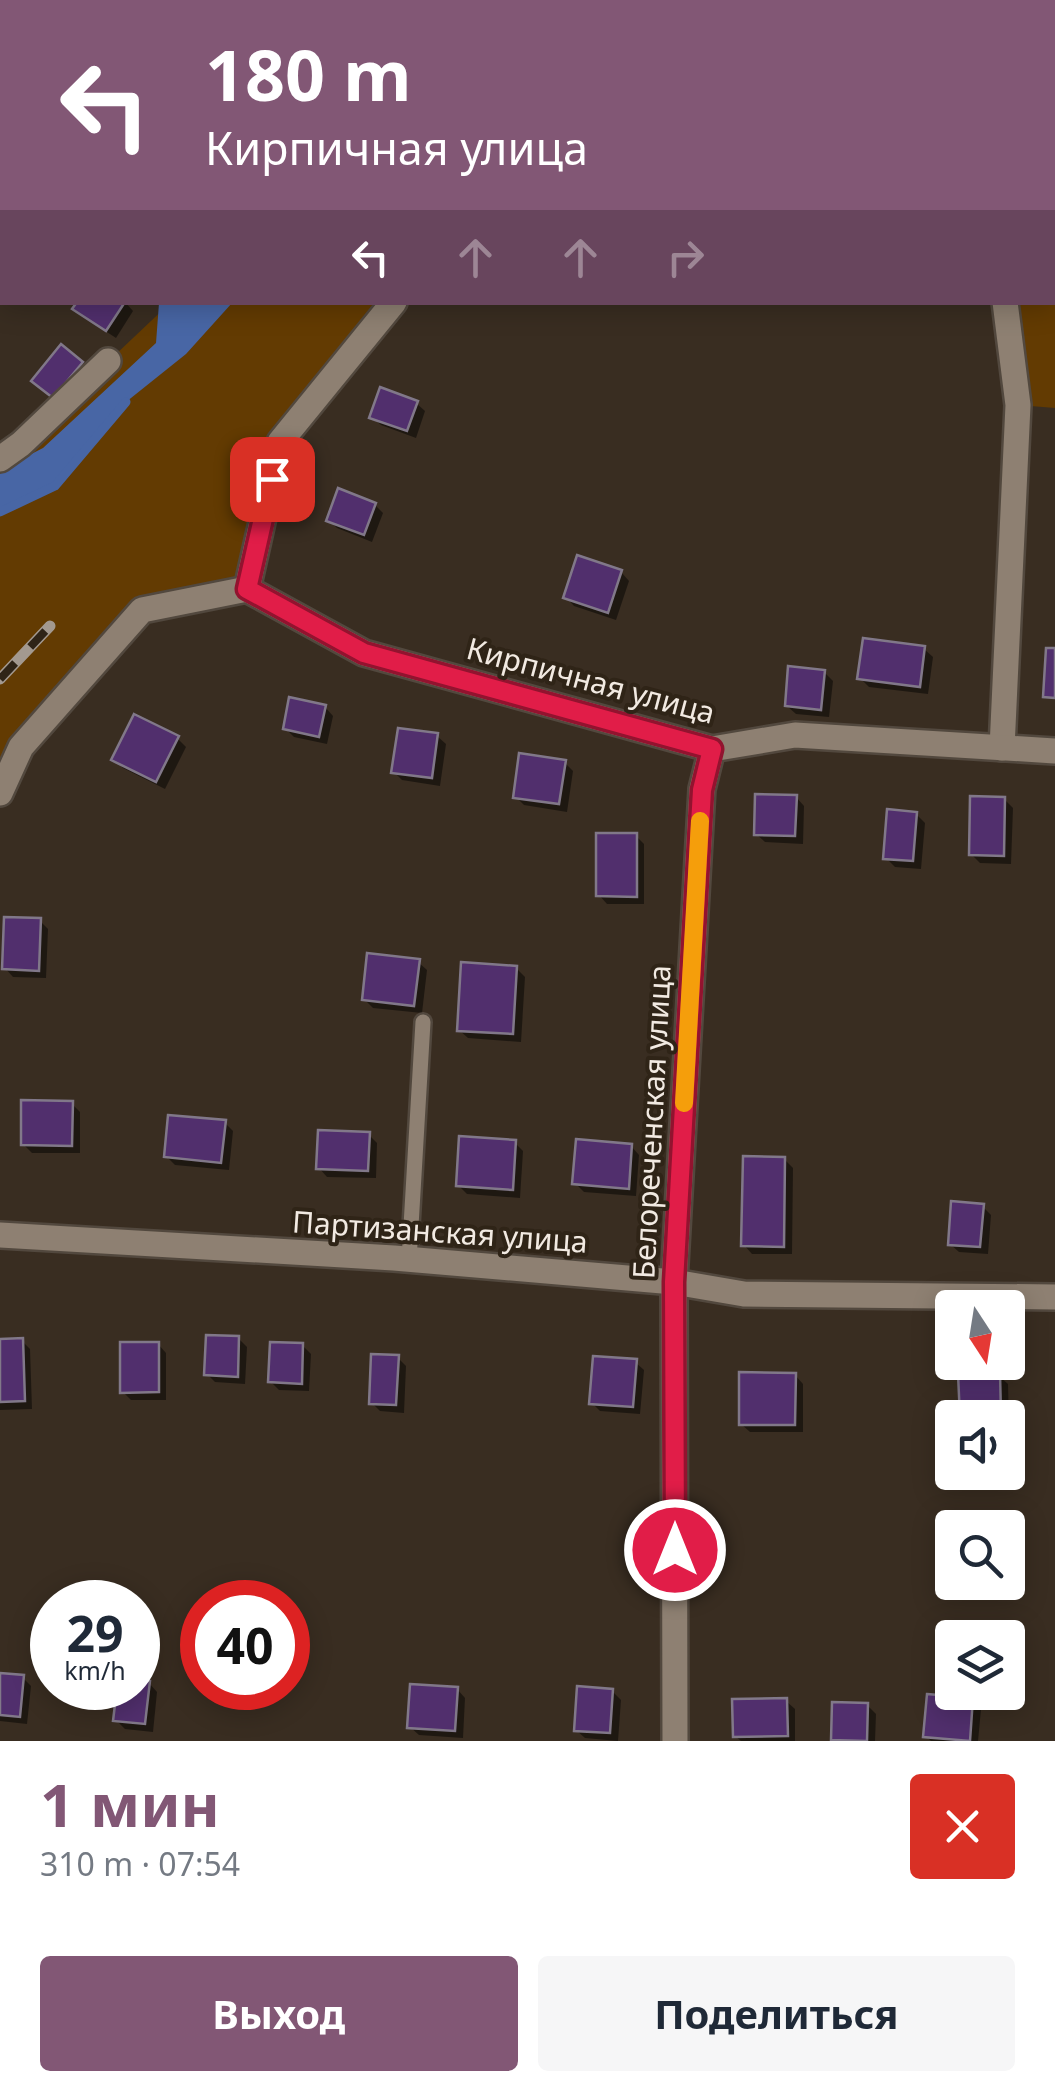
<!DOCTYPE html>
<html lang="ru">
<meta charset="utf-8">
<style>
:root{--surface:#fff;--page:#f6f6f7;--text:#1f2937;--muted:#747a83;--accent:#825775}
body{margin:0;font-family:"Noto Sans",sans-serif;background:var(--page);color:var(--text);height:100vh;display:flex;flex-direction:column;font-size:38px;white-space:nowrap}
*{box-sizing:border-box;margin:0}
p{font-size:32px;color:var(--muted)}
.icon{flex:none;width:55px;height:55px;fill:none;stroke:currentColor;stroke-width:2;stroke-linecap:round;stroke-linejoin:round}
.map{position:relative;height:1741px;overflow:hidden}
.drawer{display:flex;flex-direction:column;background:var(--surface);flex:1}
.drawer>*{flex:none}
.hud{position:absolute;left:0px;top:0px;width:1055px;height:305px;box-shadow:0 5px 25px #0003;background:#825775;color:#fff;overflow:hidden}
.needle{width:65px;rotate:168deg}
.fabs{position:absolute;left:935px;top:1290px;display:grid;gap:20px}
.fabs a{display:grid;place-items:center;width:90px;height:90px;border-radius:10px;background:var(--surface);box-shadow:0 5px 25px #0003;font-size:50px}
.speed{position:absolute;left:30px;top:1580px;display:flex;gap:20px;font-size:50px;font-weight:700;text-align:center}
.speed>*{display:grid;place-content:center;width:130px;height:130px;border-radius:50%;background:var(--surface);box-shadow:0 5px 25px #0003;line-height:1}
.speed small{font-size:25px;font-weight:400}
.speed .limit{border:15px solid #d22;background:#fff;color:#111}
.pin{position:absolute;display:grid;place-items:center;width:85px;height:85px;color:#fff;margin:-42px;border-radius:20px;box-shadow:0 5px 15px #0006}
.me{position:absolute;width:110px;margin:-55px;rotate:0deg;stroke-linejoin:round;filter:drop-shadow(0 0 8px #0008)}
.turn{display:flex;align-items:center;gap:35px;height:210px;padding:0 40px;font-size:45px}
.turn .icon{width:130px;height:130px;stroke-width:2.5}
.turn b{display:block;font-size:70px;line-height:85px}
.lanes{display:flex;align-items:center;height:95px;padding:0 40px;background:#0003;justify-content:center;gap:50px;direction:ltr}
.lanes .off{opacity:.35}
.round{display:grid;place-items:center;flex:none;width:105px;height:105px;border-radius:10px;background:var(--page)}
.head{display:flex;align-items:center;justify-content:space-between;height:170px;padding:0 40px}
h1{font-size:60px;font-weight:700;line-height:75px;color:var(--accent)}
.button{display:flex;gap:20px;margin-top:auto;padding:20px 40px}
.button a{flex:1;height:115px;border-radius:10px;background:var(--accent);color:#fff;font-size:40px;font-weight:700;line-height:115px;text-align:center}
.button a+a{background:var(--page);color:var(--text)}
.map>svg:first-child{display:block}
</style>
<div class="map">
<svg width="1055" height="1741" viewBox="0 0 1055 1741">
<rect width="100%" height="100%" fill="#392d21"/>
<g fill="#633b02">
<path d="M1055,242V408L1018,405L1005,303L1052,302Z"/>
<path d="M170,303H394L280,442L247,589L142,610L0,793V459L21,444Z"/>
</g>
<path fill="#4866a5" d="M159,303H232L186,354L126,402L55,486L0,512V470L43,448L156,343Z"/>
<g fill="#0007">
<path d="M80,302H125L133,311L116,338L84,317L76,309Z"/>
<path d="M81,364L90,372L63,405L43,389Z"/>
<path d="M416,403L425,411L416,438L381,425L372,417Z"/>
<path d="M375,505L383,513L372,542L337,528L329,520Z"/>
<path d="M621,572L629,581L616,620L574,606L566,597Z"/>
<path d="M924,649L933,657L928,694L869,687L860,678Z"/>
<path d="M824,672L833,681L829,717L796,714L787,706Z"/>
<path d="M325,707L333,716L327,744L294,737L285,728Z"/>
<path d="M437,736L446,744L440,786L402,780L394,772Z"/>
<path d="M177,738L186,747L165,789L123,768L114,759Z"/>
<path d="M564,762L573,771L567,812L524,805L516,797Z"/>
<path d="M796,797L804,806L803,844L765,842L756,834Z"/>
<path d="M1004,799L1013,808L1011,864L980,863L971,854Z"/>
<path d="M916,814L925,823L921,869L895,867L886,858Z"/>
<path d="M636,836L644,844V904H607L599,895Z"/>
<path d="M40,921L48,929L46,978L13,977L5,968Z"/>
<path d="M418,962L427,970L422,1013L373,1008L364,999Z"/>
<path d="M516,968L525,977L521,1042L468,1038L459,1030Z"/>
<path d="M72,1104L80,1112V1153H32L23,1144Z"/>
<path d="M224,1122L233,1131L229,1170L175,1165L166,1156Z"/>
<path d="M369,1135L377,1143L376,1178L327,1177L319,1168Z"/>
<path d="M515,1143L523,1151L520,1198L467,1194L458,1185Z"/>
<path d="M631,1146L639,1155L636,1196L584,1192L575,1183Z"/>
<path d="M784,1159L793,1168L792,1254H752L744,1245Z"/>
<path d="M982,1206L991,1215L988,1254L959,1252L950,1244Z"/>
<path d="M238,1338L247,1347L245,1384L215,1382L207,1374Z"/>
<path d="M22,1341L30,1349L32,1409L0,1410V1342Z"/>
<path d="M158,1344L166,1353V1400H131L123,1392Z"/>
<path d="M302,1345L311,1354L309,1391L279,1390L270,1381Z"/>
<path d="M398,1358L406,1366L404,1413L380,1411L372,1403Z"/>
<path d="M635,1362L644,1370L640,1414L600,1411L592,1403Z"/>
<path d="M795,1375L803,1384V1432H750L741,1424Z"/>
<path d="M999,1376L1008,1384L1009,1423L1008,1418H964L962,1416Z"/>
<path d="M0,1675L22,1677L31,1686L27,1724L0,1721Z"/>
<path d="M138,1682L149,1683L157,1692L153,1732L125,1729L116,1720L119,1688H138Z"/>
<path d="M457,1689L465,1698L463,1738L419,1735L410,1727Z"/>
<path d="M612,1691L621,1700L618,1741L585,1738L576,1730Z"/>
<path d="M972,1700L981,1709L978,1741H931L926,1736Z"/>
<path d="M786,1701L795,1709V1741H741L735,1736Z"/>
<path d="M867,1705L876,1714L875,1741H835Z"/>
</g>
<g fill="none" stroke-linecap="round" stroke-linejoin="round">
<g stroke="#4866a5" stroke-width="9">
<path d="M453,2L454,0"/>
<path d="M0,512L55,486L126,402"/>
</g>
</g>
<g fill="#512f6d" stroke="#817889" stroke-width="2.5">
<path d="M77,302H125L106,331L72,309Z"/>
<path d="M61,344L83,362L53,398L31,381Z"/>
<path d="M380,387L418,401L407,431L369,418Z"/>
<path d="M338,488L376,503L364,535L326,521Z"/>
<path d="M577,555L622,570L608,613L563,598Z"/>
<path d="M863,638L925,646L920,687L857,679Z"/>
<path d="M1046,648H1055V698L1043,697Z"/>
<path d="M788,666L825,670L821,710L785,706Z"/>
<path d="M289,697L326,705L319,737L283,729Z"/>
<path d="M134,714L179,736L156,782L111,760Z"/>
<path d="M398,728L438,733L432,778L391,773Z"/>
<path d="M519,753L566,760L559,804L513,798Z"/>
<path d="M755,794L797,795L795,836L754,835Z"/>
<path d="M970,796L1005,797L1004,856L969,855Z"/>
<path d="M887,809L917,812L913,861L883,859Z"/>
<path d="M596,833H637V897L596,896Z"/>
<path d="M4,917L41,918L39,971L2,969Z"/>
<path d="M367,953L420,959L414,1006L362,1000Z"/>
<path d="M461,962L517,966L513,1034L457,1031Z"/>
<path d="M21,1100L73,1101L72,1146L21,1145Z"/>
<path d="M168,1115L226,1120L221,1163L164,1157Z"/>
<path d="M318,1130L370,1132L368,1171L316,1169Z"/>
<path d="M459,1136L516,1140L513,1190L456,1186Z"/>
<path d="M576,1139L632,1144L629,1189L572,1184Z"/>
<path d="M743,1156L785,1157L784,1247L741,1246Z"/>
<path d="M951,1201L984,1204L980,1247L948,1245Z"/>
<path d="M206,1335L239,1336L238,1377L204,1375Z"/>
<path d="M23,1338L25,1401L0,1402V1339Z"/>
<path d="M120,1342H159V1392L120,1393Z"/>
<path d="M270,1342L303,1343L302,1384L268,1382Z"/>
<path d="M371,1354L399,1355L396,1405L369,1404Z"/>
<path d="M593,1356L637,1359L633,1407L589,1404Z"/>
<path d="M739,1372L796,1373L795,1425H739Z"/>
<path d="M1000,1373L1001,1415L960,1417L958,1374Z"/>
<path d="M0,1673L24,1675L20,1717L0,1715Z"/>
<path d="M138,1680L150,1681L145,1724L113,1721L117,1688H138Z"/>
<path d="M410,1684L458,1687L455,1731L407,1728Z"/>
<path d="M577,1686L613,1689L610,1733L574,1731Z"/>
<path d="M927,1694L973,1698L970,1741L923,1737Z"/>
<path d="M787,1698L788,1736L733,1737L732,1699Z"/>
<path d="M832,1702L868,1703L867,1741L831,1740Z"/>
</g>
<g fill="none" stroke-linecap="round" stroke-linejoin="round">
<defs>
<path id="service" d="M409,1260L423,1022"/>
<g id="minor">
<path d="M1052,243L1055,242"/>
<path d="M0,459L21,444L108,361"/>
<path d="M247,589L364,653L712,749"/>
<path d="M247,589L280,442L394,302"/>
<path d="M1002,748L1018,405L1005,302"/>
<path d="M0,793L21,747L142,610L247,589"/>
<path d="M0,1235L394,1258L674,1282L744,1294L1055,1297"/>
</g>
<path id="tertiary" d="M675,1741L674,1282L702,789L712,749L795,735L1055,751"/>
</defs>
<use href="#service" stroke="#52483e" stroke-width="20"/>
<use href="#minor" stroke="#52483e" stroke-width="30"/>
<use href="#tertiary" stroke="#52483e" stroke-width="30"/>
<use href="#service" stroke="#8e8072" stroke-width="15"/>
<use href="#minor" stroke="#8e8072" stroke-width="25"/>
<use href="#tertiary" stroke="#8e8072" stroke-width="25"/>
<defs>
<path id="rail" d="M0,679L50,626"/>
</defs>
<use href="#rail" stroke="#a39990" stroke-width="11"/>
<use href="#rail" stroke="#2f2417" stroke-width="8" stroke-dasharray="22" stroke-linecap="butt"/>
</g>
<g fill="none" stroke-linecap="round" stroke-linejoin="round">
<defs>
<path id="route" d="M272,479L247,589L364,653L712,749L702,790L674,1282L675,1550"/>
</defs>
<use href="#route" stroke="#92132f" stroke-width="25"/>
<use href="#route" stroke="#e11d48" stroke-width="18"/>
<path stroke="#f59e0b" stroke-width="18" d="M684,1103L700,821"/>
</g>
<g text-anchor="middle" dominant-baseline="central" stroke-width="8" stroke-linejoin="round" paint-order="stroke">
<g font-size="30" fill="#f2eae2" stroke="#2f2417">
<text transform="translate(591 680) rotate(15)">Кирпичная улица</text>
<text transform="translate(651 1122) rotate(-87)">Белореченская улица</text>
<text transform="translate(440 1231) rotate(4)">Партизанская улица</text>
</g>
</g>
</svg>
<div class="fabs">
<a><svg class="needle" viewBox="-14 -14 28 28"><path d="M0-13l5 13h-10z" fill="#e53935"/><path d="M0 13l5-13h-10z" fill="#747a83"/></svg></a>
<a><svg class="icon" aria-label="sound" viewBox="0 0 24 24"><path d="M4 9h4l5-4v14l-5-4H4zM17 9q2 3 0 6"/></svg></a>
<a><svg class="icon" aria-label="search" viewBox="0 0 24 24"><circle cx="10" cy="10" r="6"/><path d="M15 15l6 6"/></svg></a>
<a><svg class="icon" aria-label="layers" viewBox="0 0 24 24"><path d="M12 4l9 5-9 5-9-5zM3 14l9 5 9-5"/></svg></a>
</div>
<div class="speed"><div>29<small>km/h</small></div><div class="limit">40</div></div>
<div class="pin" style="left:272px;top:479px;background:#d93025"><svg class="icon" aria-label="arrive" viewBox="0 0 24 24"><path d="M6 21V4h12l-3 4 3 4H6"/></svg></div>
<svg class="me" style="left:675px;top:1550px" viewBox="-20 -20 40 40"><circle r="17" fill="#e11d48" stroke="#fff" stroke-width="3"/><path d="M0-11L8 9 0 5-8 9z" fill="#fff"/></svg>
<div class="hud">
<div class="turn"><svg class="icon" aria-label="left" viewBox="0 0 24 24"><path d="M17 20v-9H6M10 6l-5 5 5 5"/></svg><div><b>180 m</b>Кирпичная улица</div></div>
<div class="lanes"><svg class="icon" aria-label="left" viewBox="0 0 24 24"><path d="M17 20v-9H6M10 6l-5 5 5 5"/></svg><svg class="icon off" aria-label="ahead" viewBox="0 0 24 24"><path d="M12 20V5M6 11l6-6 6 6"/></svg><svg class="icon off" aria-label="ahead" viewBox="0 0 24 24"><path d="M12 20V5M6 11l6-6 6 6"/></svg><svg class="icon off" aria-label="right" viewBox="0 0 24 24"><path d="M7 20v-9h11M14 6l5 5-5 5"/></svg></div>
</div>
</div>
<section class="drawer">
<div class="head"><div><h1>1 мин</h1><p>310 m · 07:54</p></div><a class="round" style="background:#d93025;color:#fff"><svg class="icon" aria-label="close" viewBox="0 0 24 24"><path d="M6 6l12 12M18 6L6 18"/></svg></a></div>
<div class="button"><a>Выход</a><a>Поделиться</a></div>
</section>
